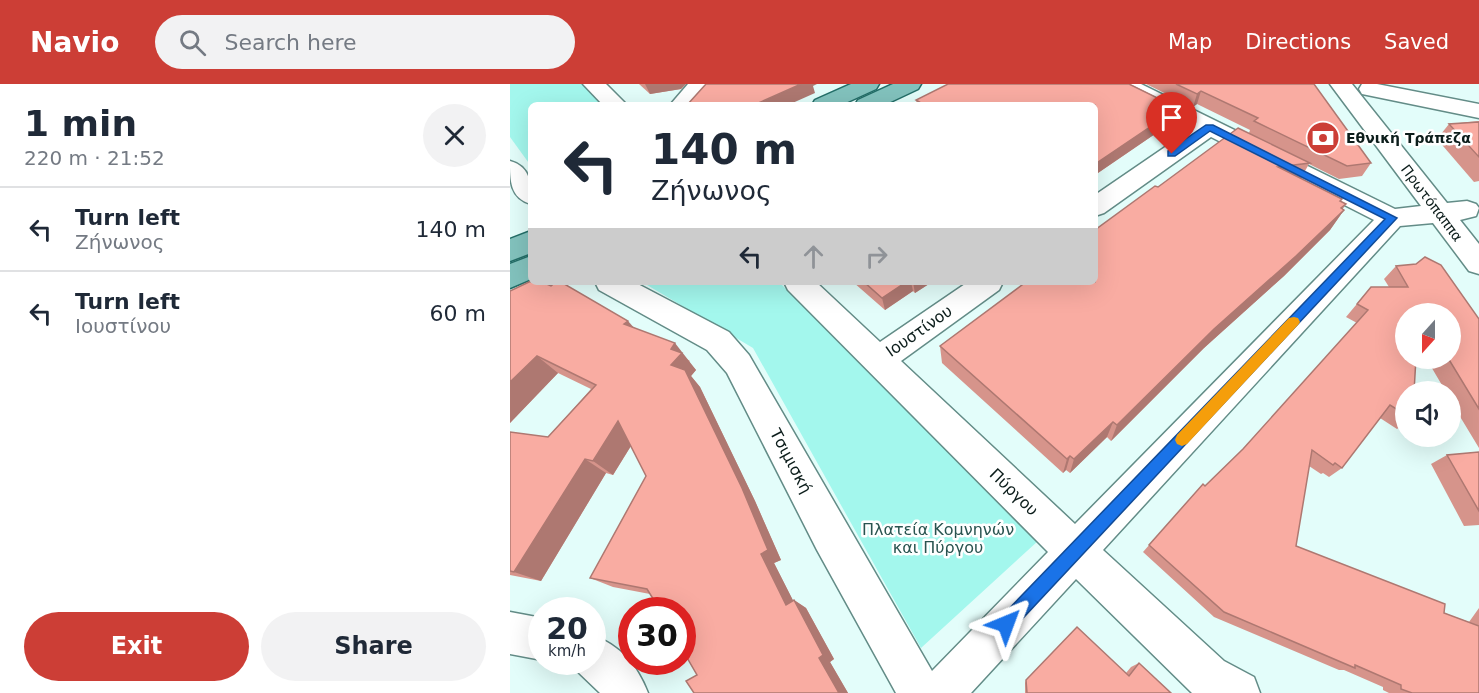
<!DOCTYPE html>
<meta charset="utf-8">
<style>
:root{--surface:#fff;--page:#f2f2f3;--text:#1f2937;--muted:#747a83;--line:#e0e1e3;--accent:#cc3e36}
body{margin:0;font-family:"DejaVu Sans",sans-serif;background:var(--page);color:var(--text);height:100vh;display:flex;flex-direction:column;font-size:22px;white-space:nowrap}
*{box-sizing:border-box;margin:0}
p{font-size:20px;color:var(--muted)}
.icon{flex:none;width:33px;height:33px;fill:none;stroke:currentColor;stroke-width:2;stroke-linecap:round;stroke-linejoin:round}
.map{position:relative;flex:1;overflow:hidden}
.sheet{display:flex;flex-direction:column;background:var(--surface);width:510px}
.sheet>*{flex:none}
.guide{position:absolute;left:18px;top:18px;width:570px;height:183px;border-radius:9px;box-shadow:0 6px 24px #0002;background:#fff;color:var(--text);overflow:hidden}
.needle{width:39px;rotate:201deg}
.tools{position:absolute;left:885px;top:219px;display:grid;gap:12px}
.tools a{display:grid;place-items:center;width:66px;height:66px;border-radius:50%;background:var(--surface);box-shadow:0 6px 24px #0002;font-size:30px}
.speed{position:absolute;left:18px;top:513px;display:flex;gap:12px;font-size:30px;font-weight:700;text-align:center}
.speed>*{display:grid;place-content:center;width:78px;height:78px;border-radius:50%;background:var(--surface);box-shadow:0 6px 24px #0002;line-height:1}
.speed small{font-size:15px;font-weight:400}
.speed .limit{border:9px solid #d22;background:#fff;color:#111}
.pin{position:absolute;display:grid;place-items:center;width:51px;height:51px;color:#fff;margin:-62px -26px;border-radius:50% 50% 50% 0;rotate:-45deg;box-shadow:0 0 6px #0007}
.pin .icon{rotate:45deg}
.me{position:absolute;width:66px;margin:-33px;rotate:44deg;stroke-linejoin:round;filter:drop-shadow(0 0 4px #0008)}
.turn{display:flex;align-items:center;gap:21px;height:126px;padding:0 24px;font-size:27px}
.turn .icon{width:78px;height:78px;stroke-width:2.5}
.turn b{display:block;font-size:42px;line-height:51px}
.lanes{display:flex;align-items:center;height:57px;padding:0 24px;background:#0003;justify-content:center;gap:30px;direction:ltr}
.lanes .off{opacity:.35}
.round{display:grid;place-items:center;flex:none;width:63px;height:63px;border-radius:32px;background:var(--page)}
.summary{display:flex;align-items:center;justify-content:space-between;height:102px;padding:0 24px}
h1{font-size:36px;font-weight:700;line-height:45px}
.action{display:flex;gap:12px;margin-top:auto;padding:12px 24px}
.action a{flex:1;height:69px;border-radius:36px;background:var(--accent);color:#fff;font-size:24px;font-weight:700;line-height:69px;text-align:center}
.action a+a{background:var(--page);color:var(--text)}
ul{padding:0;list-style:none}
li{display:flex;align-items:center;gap:18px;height:84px;padding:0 24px;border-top:2px solid var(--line)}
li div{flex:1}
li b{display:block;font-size:22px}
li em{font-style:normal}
header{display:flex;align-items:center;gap:36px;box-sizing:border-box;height:84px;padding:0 30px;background:var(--accent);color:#fff}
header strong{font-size:28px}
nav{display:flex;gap:33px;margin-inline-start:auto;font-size:21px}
.search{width:420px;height:54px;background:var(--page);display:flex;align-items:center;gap:15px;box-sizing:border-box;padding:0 21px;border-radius:33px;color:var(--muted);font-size:22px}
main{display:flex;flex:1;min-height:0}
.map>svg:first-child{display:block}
</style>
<header>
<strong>Navio</strong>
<div class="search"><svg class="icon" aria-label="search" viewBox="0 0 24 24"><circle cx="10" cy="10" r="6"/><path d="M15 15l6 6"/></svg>Search here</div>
<nav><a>Map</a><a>Directions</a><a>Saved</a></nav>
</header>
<main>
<section class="sheet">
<div class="summary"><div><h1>1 min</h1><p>220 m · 21:52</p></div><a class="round"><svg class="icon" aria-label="close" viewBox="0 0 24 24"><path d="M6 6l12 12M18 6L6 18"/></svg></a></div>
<ul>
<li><svg class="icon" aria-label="left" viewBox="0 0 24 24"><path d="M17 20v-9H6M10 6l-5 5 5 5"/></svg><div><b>Turn left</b><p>Ζήνωνος</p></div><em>140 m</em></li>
<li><svg class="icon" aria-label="left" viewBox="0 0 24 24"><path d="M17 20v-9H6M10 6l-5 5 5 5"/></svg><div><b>Turn left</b><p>Ιουστίνου</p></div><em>60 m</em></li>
</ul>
<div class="action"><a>Exit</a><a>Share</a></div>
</section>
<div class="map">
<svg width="969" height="609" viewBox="0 0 969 609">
<rect width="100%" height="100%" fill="#e3fdfa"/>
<g fill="#a3f7ed">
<path d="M0,0H73L94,21H21V82L0,53Z"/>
<path d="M132,198H269L528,457L411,564L243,264Z"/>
</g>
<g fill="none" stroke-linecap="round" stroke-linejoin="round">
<defs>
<g id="minor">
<path d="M73,0H96L117,21H93Z"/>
<path d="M178,0H201L183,21H160Z"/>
<path d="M603,0H631L885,125L911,122L820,0H842L937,119L957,117L966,120L969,124L966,132L950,136L969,160V190L959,187L923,139L890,142L593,466L714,577L744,593L750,609H682L566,495L461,609H386L307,466L217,289L197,266L89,206L85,198H124L219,248L239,271L422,587L538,468L278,206L274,198H306L370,258L458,198H493L489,206L391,277L565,440L864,136L701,53L594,129L585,132V111L683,44L606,5Z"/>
<path d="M852,0H867L969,20V34L852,10L849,5Z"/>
<path d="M0,77C22,83 21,102 21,120C0,114 0,97 0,77Z"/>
<path d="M0,528L32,534V576L0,570Z"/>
<path d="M82,551C111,562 127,581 138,609H90L67,587L63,578H82Z"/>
</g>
<g id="major">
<path d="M341,0H369L366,5L331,21H302L305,16Z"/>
<path d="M383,0H411L408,5L374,21H345L348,16Z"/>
<path d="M21,147V169L0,177V155Z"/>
<path d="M21,172V195L0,204V180Z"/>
</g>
</defs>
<use href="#minor" stroke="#638c87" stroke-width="3"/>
<use href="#major" stroke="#236e68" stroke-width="3"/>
<use href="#minor" fill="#fff" fill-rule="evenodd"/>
<use href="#major" fill="#82c2bd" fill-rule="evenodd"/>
</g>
<g fill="#d6948b">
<path d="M129,0H176L171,5L140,10Z"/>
<path d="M438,0H620L668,24L664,37L585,91V21H407L406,16Z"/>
<path d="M636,0H804L861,79L852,92L829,95L799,80L791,94L830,117L832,125L834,126L820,146L774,192L694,264L601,357L597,353L560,389L556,386L553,389L432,279L430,262L648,103L739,49L740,46L687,20L683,23Z"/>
<path d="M969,37V97L964,98L927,55L939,40Z"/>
<path d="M886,182L969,235V364L940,316V308H936L916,274H940V230H896V339L887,345L870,334L832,384L819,393L813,389L811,390L799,382L786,462L934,529L959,538L969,524V609H879L873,606V603L834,586H829L704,533L633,468L693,400L695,402L733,365L847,239L836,233L861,203H879L874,195Z"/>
<path d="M343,198H422L405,209L403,207L375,226Z"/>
<path d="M0,207L126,245L180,277L179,278L186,286L181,292L190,303L245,417L271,476L264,479L283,517L284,516L296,524L324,575L320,578L338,609H184L187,591L140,510L103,503L80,494L136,392L121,362L103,391L96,389L31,497L0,491V348L38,353L81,305L48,289L0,339Z"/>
<path d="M969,368V441L954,442L921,380L937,371Z"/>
<path d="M629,579L661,609H515V599L516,596L616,589L621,583Z"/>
</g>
<g fill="#ae7871">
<path d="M135,0H176L171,5L140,10Z"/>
<path d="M291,0H307L303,2L305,9L278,21H244Z"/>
<path d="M691,7L687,20L683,23L687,10Z"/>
<path d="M668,24L664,37L585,91V80Z"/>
<path d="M836,120L827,133L834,126L820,146L774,192L694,264L601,357L607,341L704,245Z"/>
<path d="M396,198H401L403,207L375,226L372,214Z"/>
<path d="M403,198H422L405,209Z"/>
<path d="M118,237L134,255L114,240Z"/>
<path d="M165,259L186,286L181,292L190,303L245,417L271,476L264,479L289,528L276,521L161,281V265Z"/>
<path d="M27,272L48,289L0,339V298Z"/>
<path d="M108,337L127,352L103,391L83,377Z"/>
<path d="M603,338L597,353L560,389L564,375Z"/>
<path d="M560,372L556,386L553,389L557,375Z"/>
<path d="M75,375L96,389L31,497L4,488Z"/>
<path d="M284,516L296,524L324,575L320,578L338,609H329L309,574Z"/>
</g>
<g fill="#f9aca2" stroke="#ae7871" stroke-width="1.5">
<path d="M196,0H291L244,21H177Z"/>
<path d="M438,0H619L668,24L585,80V21H414L406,16Z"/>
<path d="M666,0H804L861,79L837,82L744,37L748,34L691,7L687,10Z"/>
<path d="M969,38V73L939,40Z"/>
<path d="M728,44L800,79L768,83L832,115L830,117L836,120L831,124L834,126L786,172L704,245L607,341L603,338L564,375L560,372L557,375L430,262L516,198H585V146L645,102L648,103Z"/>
<path d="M915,173L931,181L969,235V325L938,274H940V230H910L909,228V230H896V274H906L904,308H896V331L880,321L832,384L825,379L823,381L802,366L786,462L935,520L934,529L969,542V609H902L891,605V601L845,581V584L714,528L639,461L693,400L695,402L733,365L858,226L847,220L861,203H898L886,182L906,180Z"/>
<path d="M21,197V198H32L41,202L46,198H51L118,237L114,240L165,259L161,265L172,269L161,281L175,286L232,404L258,466L251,470L276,521L284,516L313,571L309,574L329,609H184L176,597L187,591L172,565V526H150L137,505L80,494L136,392L108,337L83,377L75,375L4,488L0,487V348L38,353L86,301L27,272L0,298V207Z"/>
<path d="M354,198H396L372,214Z"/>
<path d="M969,368V427L937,371Z"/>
<path d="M567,543L619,592L629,579L661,609H517L516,596Z"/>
</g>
<path fill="#1a73e8" stroke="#114b97" stroke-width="1.5" d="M696,41H703L887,134L502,546L496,549L490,546L487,540L490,534L875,135L700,47L665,72H658V67Z"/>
<path fill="#f59e0b" d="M784,233L788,234L790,238L788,241L677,360L672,362L667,360L665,356L667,351L779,234Z"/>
<defs>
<symbol id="bank-disc" viewBox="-11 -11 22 22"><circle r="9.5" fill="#cc3e36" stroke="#fff"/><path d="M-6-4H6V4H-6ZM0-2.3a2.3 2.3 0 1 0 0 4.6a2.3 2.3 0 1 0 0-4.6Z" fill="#fff"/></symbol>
</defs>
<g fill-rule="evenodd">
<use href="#bank-disc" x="794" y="35" width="38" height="38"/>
</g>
<g text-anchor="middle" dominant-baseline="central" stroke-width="5" stroke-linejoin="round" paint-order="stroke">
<g font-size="14" font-weight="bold" fill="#0c1d1b" stroke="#fff" text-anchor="start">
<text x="836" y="54">Εθνική Τράπεζα</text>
</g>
<g font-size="14" fill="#0c1d1b" stroke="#fff">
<text transform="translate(922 119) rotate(53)">Πρωτόπαππα</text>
</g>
<g font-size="16" fill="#0c1d1b" stroke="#fff">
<text transform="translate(409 247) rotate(-35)">Ιουστίνου</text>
<text transform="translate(281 377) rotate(62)">Τσιμισκή</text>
<text transform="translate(504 408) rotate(44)">Πύργου</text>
</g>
<g font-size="16" fill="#295450" stroke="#fff">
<text x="428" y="445">Πλατεία Κομνηνών<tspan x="428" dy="18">και Πύργου</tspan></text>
</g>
</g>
</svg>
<div class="tools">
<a><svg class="needle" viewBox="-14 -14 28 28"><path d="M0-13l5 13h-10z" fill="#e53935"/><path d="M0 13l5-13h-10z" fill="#747a83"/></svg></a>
<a><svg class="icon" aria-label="sound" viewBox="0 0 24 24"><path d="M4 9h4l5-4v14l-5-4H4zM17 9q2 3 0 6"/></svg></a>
</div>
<div class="speed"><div>20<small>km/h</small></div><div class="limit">30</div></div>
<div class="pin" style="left:662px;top:70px;background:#d93025"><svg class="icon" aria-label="arrive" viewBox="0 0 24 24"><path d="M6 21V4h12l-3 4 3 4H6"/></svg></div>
<svg class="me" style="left:496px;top:540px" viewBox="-20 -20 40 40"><path d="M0-17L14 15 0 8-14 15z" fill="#1a73e8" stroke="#fff" stroke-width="4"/></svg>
<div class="guide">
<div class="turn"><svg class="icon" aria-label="left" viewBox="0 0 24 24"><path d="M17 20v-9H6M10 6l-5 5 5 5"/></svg><div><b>140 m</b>Ζήνωνος</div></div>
<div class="lanes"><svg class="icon" aria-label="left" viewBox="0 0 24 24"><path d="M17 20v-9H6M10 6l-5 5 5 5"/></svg><svg class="icon off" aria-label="ahead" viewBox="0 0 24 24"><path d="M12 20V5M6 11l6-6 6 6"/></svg><svg class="icon off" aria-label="right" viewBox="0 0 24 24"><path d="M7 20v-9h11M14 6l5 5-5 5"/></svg></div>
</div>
</div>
</main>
